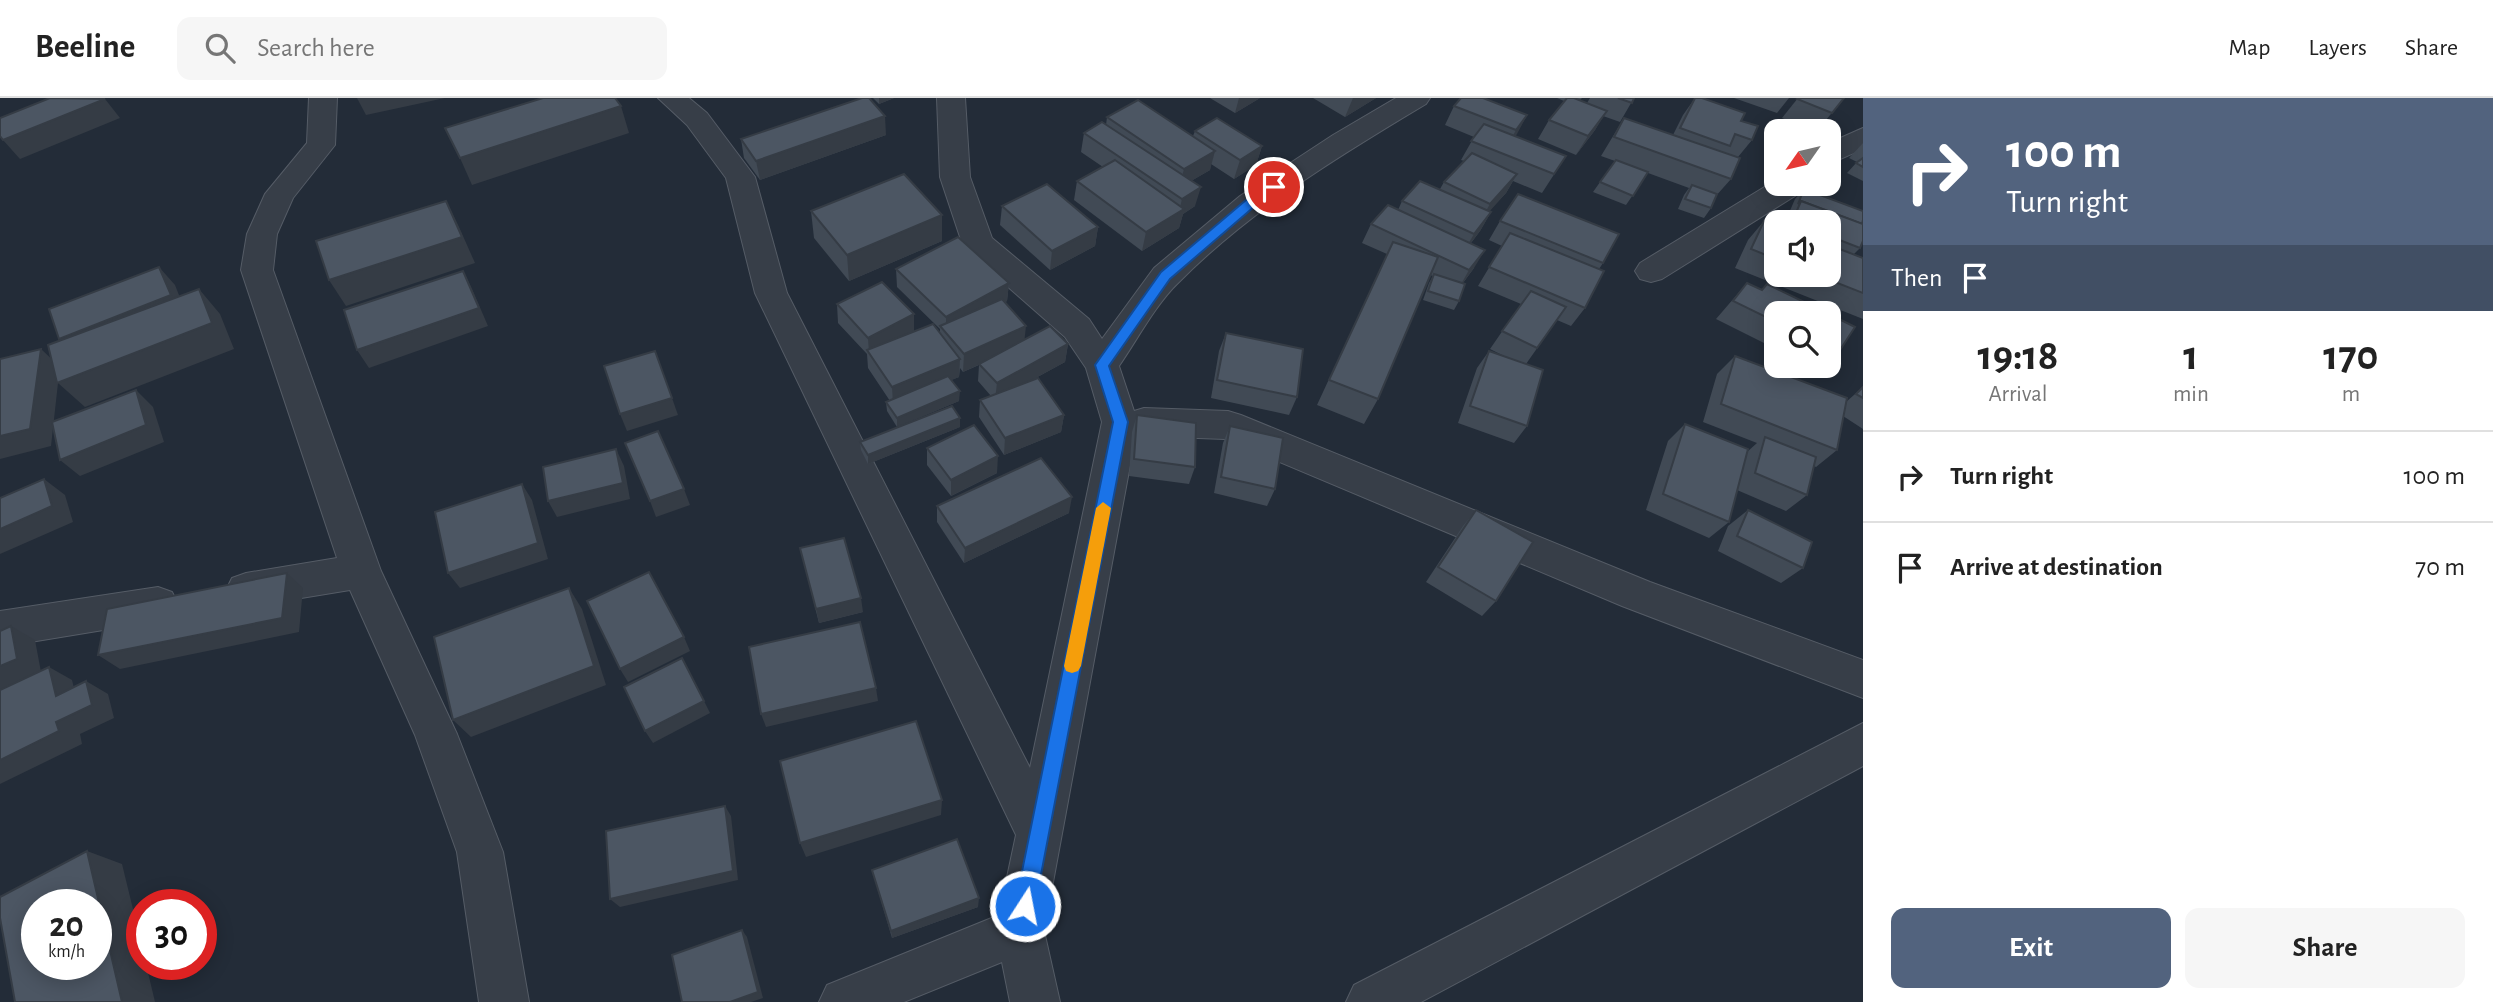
<!DOCTYPE html>
<style>
:root{--surface:#fff;--page:#f6f6f6;--text:#222;--muted:#767676;--line:#e0e0e0;--accent:#52637e}
body{margin:0;font-family:"Alegreya Sans",sans-serif;background:var(--page);color:var(--text);height:100vh;display:flex;flex-direction:column;font-size:26px;white-space:nowrap}
*{box-sizing:border-box;margin:0}
p{font-size:23px;color:var(--muted)}
.icon{flex:none;width:38px;height:38px;fill:none;stroke:currentColor;stroke-width:2;stroke-linecap:round;stroke-linejoin:round}
.map{position:relative;flex:1;overflow:hidden}
.details{display:flex;flex-direction:column;background:var(--surface);width:630px}
.details>*{flex:none}
.guide{background:#52637e;color:#fff;overflow:hidden}
.needle{width:46px;rotate:236deg}
.controls{position:absolute;left:1764px;top:21px;display:grid;gap:14px}
.controls a{display:grid;place-items:center;width:77px;height:77px;border-radius:14px;background:var(--surface);box-shadow:0 4px 18px #0003;font-size:35px}
.speed{position:absolute;left:21px;top:791px;display:flex;gap:14px;font-size:35px;font-weight:700;text-align:center}
.speed>*{display:grid;place-content:center;width:91px;height:91px;border-radius:50%;background:var(--surface);box-shadow:0 4px 18px #0003;line-height:1}
.speed small{font-size:18px;font-weight:400}
.speed .limit{border:10px solid #d22;background:#fff;color:#111}
.pin{position:absolute;display:grid;place-items:center;width:60px;height:60px;color:#fff;margin:-30px;border:4px solid #fff;border-radius:50%;box-shadow:0 2px 7px #0007}
.me{position:absolute;width:77px;margin:-38px;rotate:11deg;stroke-linejoin:round;filter:drop-shadow(0 0 5px #0008)}
.turn{display:flex;align-items:center;gap:24px;height:147px;padding:0 28px;font-size:32px}
.turn .icon{width:91px;height:91px;stroke-width:2.5}
.turn b{display:block;font-size:49px;line-height:60px}
.then{display:flex;align-items:center;height:66px;padding:0 28px;background:#0003;gap:14px;font-size:26px}
.eta{display:flex;justify-content:space-evenly;align-items:center;height:119px;text-align:center}
.eta b{font-size:42px;font-weight:600;line-height:49px}
.action{display:flex;gap:14px;margin-top:auto;padding:14px 28px}
.action a{flex:1;height:80px;border-radius:14px;background:var(--accent);color:#fff;font-size:28px;font-weight:600;line-height:80px;text-align:center}
.action a+a{background:var(--page);color:var(--text)}
ul{padding:0;list-style:none}
li{display:flex;align-items:center;gap:21px;height:91px;padding:0 28px;border-top:2px solid var(--line)}
li div{flex:1}
li b{display:block;font-size:26px}
li em{font-style:normal}
header{display:flex;align-items:center;gap:42px;box-sizing:border-box;height:98px;padding:0 35px;background:var(--surface);border-bottom:2px solid var(--line)}
header strong{font-size:33px}
nav{display:flex;gap:38px;margin-inline-start:auto;font-size:24px}
.search{width:490px;height:63px;background:var(--page);display:flex;align-items:center;gap:18px;box-sizing:border-box;padding:0 24px;border-radius:14px;color:var(--muted);font-size:26px}
main{display:flex;flex:1;min-height:0}
.map>svg:first-child{display:block}
</style>
<header>
<strong>Beeline</strong>
<div class="search"><svg class="icon" aria-label="search" viewBox="0 0 24 24"><circle cx="10" cy="10" r="6"/><path d="M15 15l6 6"/></svg>Search here</div>
<nav><a>Map</a><a>Layers</a><a>Share</a></nav>
</header>
<main>
<div class="map">
<svg width="1863" height="904" viewBox="0 0 1863 904">
<rect width="100%" height="100%" fill="#232c38"/>
<g fill="none" stroke-linecap="round" stroke-linejoin="round">
<defs>
<g id="minor">
<path d="M309,0H337L335,47L293,100L277,136L273,172L381,473L457,636L503,754L529,904H479L457,754L415,637L350,492L246,509L232,504L226,492L232,480L246,475L337,460L241,172L247,136L265,96L307,45Z"/>
<path d="M658,0H689L707,15L755,79L787,195L1030,670L1102,324L1086,270L1065,239L967,153L962,145L940,79L937,0H965L970,79L992,140L1089,221L1102,241L1154,170L1240,98L1333,37L1396,0H1430L1426,6C1339,58 1250,112 1178,185C1156,206 1137,242 1119,268L1134,313L1144,310L1228,313L1241,317L1650,484L1863,562V600L1622,508L1225,341L1144,338L1136,335L1044,833L1060,904H1010L1002,864L904,904H819L827,887L999,817L1016,737L755,195L726,80L687,27Z"/>
<path d="M1863,30V51L1829,66V45Z"/>
<path d="M1776,82V86H1807L1803,93L1662,181L1651,184L1640,181L1635,173L1640,165Z"/>
<path d="M158,489L172,494L178,506L172,518L158,523L0,549V513Z"/>
<path d="M1863,625V668L1421,904H1346L1354,887Z"/>
</g>
</defs>
<use href="#minor" stroke="#555c66" stroke-width="2"/>
<use href="#minor" fill="#373e48" fill-rule="evenodd"/>
</g>
<g fill="#414a55">
<path d="M873,0H894L879,6Z"/>
<path d="M1210,0H1260L1235,15Z"/>
<path d="M1313,0H1376L1345,19Z"/>
<path d="M1557,0H1582L1580,2L1587,5L1590,0H1634L1620,24L1603,18L1595,32L1576,57L1538,41L1549,22L1564,3Z"/>
<path d="M1695,0L1741,23L1752,42L1738,59L1731,81L1715,99L1711,110L1704,120L1678,111L1684,97L1689,90L1648,75L1626,107L1593,94L1615,63L1601,58L1624,20L1673,37L1683,17Z"/>
<path d="M1734,0H1789L1777,15Z"/>
<path d="M1798,0H1844L1817,33H1813L1782,20Z"/>
<path d="M1454,8L1527,17L1515,38L1566,58L1542,95L1513,83L1506,95L1489,113L1491,114L1480,133L1471,145L1474,170L1463,185L1459,203L1454,212L1423,202L1429,185L1433,178L1430,177L1378,301L1364,326L1317,307L1387,156L1362,145L1371,126L1398,112L1402,103L1440,91L1444,84L1464,63L1461,62L1474,39L1445,27Z"/>
<path d="M1107,19L1193,38L1195,33L1262,48L1256,67L1234,81L1211,66L1210,72L1191,83L1195,108L1183,116L1179,130L1142,153L1074,102L1077,83L1103,69L1081,54L1084,35L1106,27Z"/>
<path d="M886,37L760,82L744,60L741,41Z"/>
<path d="M1863,45V83L1847,75L1857,64L1849,60Z"/>
<path d="M1804,91L1862,126L1860,150L1853,157L1863,160V221L1735,170L1748,142L1764,123L1776,127V177H1829V124H1783L1790,116L1789,115L1795,101Z"/>
<path d="M1002,108L1098,129L1095,148L1050,172L1000,127Z"/>
<path d="M811,113L942,143L849,183L814,140Z"/>
<path d="M1500,123L1603,165L1599,171L1585,210L1571,228L1557,222L1526,266L1527,328L1514,345L1458,325L1477,270L1489,253L1504,258L1490,251L1521,206L1478,188L1502,148L1489,142Z"/>
<path d="M896,171L1009,185L1007,203L1005,204L1025,242L1068,246L1065,264L1032,282L1064,317L1061,334L1004,357L979,319L980,302L991,298L978,283L979,267L963,274L960,270L959,279L951,282L959,303L897,329L887,313L886,304L890,303L868,270L867,256L838,225L837,206L914,233L940,235V231L897,189Z"/>
<path d="M1747,185L1761,192L1767,186L1776,215V251L1716,221Z"/>
<path d="M1829,216L1838,255L1829,264Z"/>
<path d="M1226,235L1297,299L1289,317L1211,300L1219,253Z"/>
<path d="M1735,258L1846,304L1863,289V331L1843,318L1837,352L1816,369L1814,368L1807,397L1786,413L1737,392L1729,424L1709,440L1646,412L1668,343L1685,326L1747,354L1757,345L1703,324L1717,276Z"/>
<path d="M1808,268H1824L1819,273Z"/>
<path d="M1137,317L1195,369L1189,386L1129,378L1132,334Z"/>
<path d="M1230,328L1275,391L1267,408L1214,395L1223,345Z"/>
<path d="M960,329L868,366L861,352L860,344Z"/>
<path d="M927,350L997,375L951,398L927,367Z"/>
<path d="M937,408L1069,415L964,465L937,424Z"/>
<path d="M1476,412L1496,503L1482,518L1426,484L1463,428Z"/>
<path d="M1748,412L1803,470L1781,485L1718,453L1728,428Z"/>
<path d="M800,450L863,514L819,525Z"/>
<path d="M872,772L978,809L892,840Z"/>
</g>
<g fill="#353c45">
<path d="M357,0H445L366,17Z"/>
<path d="M879,0H894L879,6Z"/>
<path d="M1239,0H1260L1235,15Z"/>
<path d="M1353,0H1376L1345,19Z"/>
<path d="M105,1L120,20L20,61L3,42Z"/>
<path d="M621,8L629,35L472,87L460,60Z"/>
<path d="M1607,13L1595,32L1576,57L1588,38Z"/>
<path d="M1527,17L1517,36L1505,52L1516,32Z"/>
<path d="M885,18L886,37L760,82L756,63Z"/>
<path d="M1262,48L1256,67L1234,81L1240,62Z"/>
<path d="M1215,53L1210,72L1179,90L1184,71Z"/>
<path d="M1517,76L1506,95L1479,125L1490,106Z"/>
<path d="M1201,89L1195,108L1183,116L1179,130L1142,153L1146,134L1179,114L1182,101Z"/>
<path d="M446,103L459,129L475,165L346,208L329,182Z"/>
<path d="M1491,114L1480,133L1463,155L1474,136Z"/>
<path d="M942,117V143L849,183L847,157Z"/>
<path d="M1098,129L1095,148L1050,172L1052,153Z"/>
<path d="M1485,152L1474,170L1459,190L1469,172Z"/>
<path d="M159,169L175,187L186,215L78,258L59,241Z"/>
<path d="M463,173L472,191L488,228L369,270L357,252Z"/>
<path d="M1009,185L1007,203L947,236L946,234V219Z"/>
<path d="M199,191L220,216L234,251L85,309L58,285L51,348L0,361V338L41,251L60,269Z"/>
<path d="M914,216V234L869,255L868,240Z"/>
<path d="M1026,228L1024,246L963,274L964,256Z"/>
<path d="M1068,246L1065,264L995,302L997,285Z"/>
<path d="M960,261L959,279L893,306L892,289Z"/>
<path d="M136,292L153,309L164,344L80,378L60,362Z"/>
<path d="M960,293L959,303L897,329V320Z"/>
<path d="M672,300L678,317L627,333L620,316Z"/>
<path d="M1064,317L1061,334L1004,357L1005,340Z"/>
<path d="M960,320V329L868,366V357Z"/>
<path d="M616,351L624,368L630,401L557,419L548,403Z"/>
<path d="M998,358L997,375L951,398V382Z"/>
<path d="M44,381L65,397L73,424L0,456V431Z"/>
<path d="M522,386L532,402L548,461L460,490L448,475Z"/>
<path d="M684,391L690,407L656,419L650,403Z"/>
<path d="M1072,399L1069,415L964,465L965,450Z"/>
<path d="M287,475L303,490L299,534L120,571L98,557Z"/>
<path d="M569,490L582,511L606,587L471,639L453,622Z"/>
<path d="M861,500L863,514L819,525L816,511Z"/>
<path d="M11,528L35,542L41,574L0,593V568Z"/>
<path d="M684,539L690,553L628,584L620,571Z"/>
<path d="M49,569L72,582L79,610L56,598Z"/>
<path d="M86,583L108,596L114,620L80,636L82,646L0,686V662L56,624Z"/>
<path d="M876,590L878,603L766,629L761,616Z"/>
<path d="M704,603L710,615L653,645L645,633Z"/>
<path d="M942,702L941,717L806,759L800,745Z"/>
<path d="M725,708L731,718L738,782L620,809L610,801Z"/>
<path d="M87,753L122,766L142,848V866H146L155,904H122Z"/>
<path d="M979,800L978,809L892,840L891,833Z"/>
<path d="M742,832L747,839L763,900L751,904H730Z"/>
</g>
<g fill="#4c5663" stroke="#353c45" stroke-width="2" fill-rule="evenodd">
<path d="M50,0L105,1L3,42L0,38V20Z"/>
<path d="M543,0H615L621,8L460,60L445,30Z"/>
<path d="M862,0H869L885,18L756,63L741,41Z"/>
<path d="M1461,0H1483L1527,17L1516,32L1454,8Z"/>
<path d="M1567,0H1574L1607,13L1588,38L1549,22Z"/>
<path d="M1618,0H1634L1632,5Z"/>
<path d="M1695,0H1702L1745,15L1741,23L1758,28L1752,42L1735,36L1730,48L1680,30Z"/>
<path d="M1798,0H1844L1832,15L1797,1Z"/>
<path d="M1138,2L1215,53L1184,71L1107,19Z"/>
<path d="M1217,20L1262,48L1240,62L1195,33Z"/>
<path d="M1624,20L1740,60L1731,81L1614,39Z"/>
<path d="M1102,24L1201,89L1182,101L1084,35Z"/>
<path d="M1484,26L1566,58L1554,76L1471,43Z"/>
<path d="M1472,55L1517,76L1490,106L1444,84Z"/>
<path d="M1863,60V69L1856,65Z"/>
<path d="M1115,62L1184,111L1146,134L1077,83Z"/>
<path d="M1616,62L1648,74L1633,98L1600,84Z"/>
<path d="M904,76L942,117L847,157L811,113Z"/>
<path d="M1420,83L1491,114L1474,136L1402,103Z"/>
<path d="M1047,86L1098,129L1052,153L1002,108Z"/>
<path d="M1692,87L1717,96L1711,110L1685,101Z"/>
<path d="M1804,91L1863,113V122L1862,126L1801,103L1798,106Z"/>
<path d="M1518,96L1619,136L1603,165L1500,123Z"/>
<path d="M446,103L462,139L329,182L316,143Z"/>
<path d="M1801,103L1863,126V143L1860,150L1829,138V124H1792Z"/>
<path d="M1388,107L1485,152L1469,172L1371,126Z"/>
<path d="M1764,123L1776,127V161L1751,151Z"/>
<path d="M1510,135L1604,173L1585,210L1489,169Z"/>
<path d="M958,139L1009,185L946,219L896,171Z"/>
<path d="M1393,144L1438,159L1378,301L1329,282Z"/>
<path d="M1829,147L1863,160V195L1817,177H1829Z"/>
<path d="M159,169L171,197L59,241L49,211Z"/>
<path d="M463,173L479,210L357,252L344,212Z"/>
<path d="M1434,176L1465,186L1459,203L1428,193Z"/>
<path d="M882,184L914,216L868,240L837,206Z"/>
<path d="M1747,185L1762,192L1767,186L1827,215H1776V224L1733,203Z"/>
<path d="M199,191L212,225L57,285L48,247Z"/>
<path d="M1531,193L1566,209L1537,250L1502,233Z"/>
<path d="M1002,201L1026,228L964,256L940,228Z"/>
<path d="M1829,216L1855,229L1838,255L1829,251Z"/>
<path d="M933,226L960,261L892,289L867,252Z"/>
<path d="M1050,228L1068,246L997,285L979,266Z"/>
<path d="M1226,235L1303,251L1297,299L1217,282Z"/>
<path d="M41,251L30,331L0,338V261Z"/>
<path d="M655,253L672,300L620,316L604,268Z"/>
<path d="M1489,253L1543,272L1527,328L1470,308Z"/>
<path d="M1735,258L1847,300L1837,352L1721,306Z"/>
<path d="M948,278L960,293L897,320L886,304Z"/>
<path d="M1038,280L1064,317L1005,340L980,302Z"/>
<path d="M1863,289V300L1856,296Z"/>
<path d="M136,292L146,327L60,362L52,324Z"/>
<path d="M952,308L960,320L868,357L860,344Z"/>
<path d="M1137,317L1196,325L1195,369L1134,361Z"/>
<path d="M1685,326L1748,351L1729,424L1663,396Z"/>
<path d="M974,327L998,358L951,382L927,350Z"/>
<path d="M1230,328L1283,340L1275,391L1221,379Z"/>
<path d="M658,333L684,391L650,403L625,345Z"/>
<path d="M1765,339L1816,359L1807,397L1755,375Z"/>
<path d="M616,351L623,385L548,403L543,369Z"/>
<path d="M1041,360L1072,399L965,450L937,408Z"/>
<path d="M44,381L52,408L0,431V400Z"/>
<path d="M522,386L538,445L448,475L435,414Z"/>
<path d="M1476,412L1533,444L1496,503L1438,469Z"/>
<path d="M1748,412L1812,444L1803,470L1737,438Z"/>
<path d="M844,440L861,500L816,511L800,450Z"/>
<path d="M649,474L684,539L620,571L587,503Z"/>
<path d="M287,475L282,520L98,557L107,511Z"/>
<path d="M569,490L594,568L453,622L434,539Z"/>
<path d="M860,524L876,590L761,616L749,549Z"/>
<path d="M11,528L17,561L0,568V533Z"/>
<path d="M682,560L704,603L645,633L624,589Z"/>
<path d="M49,569L56,598L86,583L92,607L56,624L59,633L0,662V592Z"/>
<path d="M916,623L942,702L800,745L780,663Z"/>
<path d="M725,708L733,773L610,801L606,733Z"/>
<path d="M957,741L979,800L891,833L872,772Z"/>
<path d="M87,753L122,904H15L0,820V799ZM37,807H96V866H37Z"/>
<path d="M742,832L758,894L730,904H682L672,857Z"/>
</g>
<path fill="#1a73e8" stroke="#114b97" stroke-width="2" d="M1274,85L1278,86V92L1255,108L1170,181L1109,268L1128,324L1035,808L1032,815L1025,818L1018,815L1015,808L1113,324L1095,267L1161,174L1246,102Z"/>
<path fill="#f59e0b" d="M1103,404L1111,410L1081,568L1078,573L1072,575L1066,573L1064,568L1096,410Z"/>
</svg>
<div class="controls">
<a><svg class="needle" viewBox="-14 -14 28 28"><path d="M0-13l5 13h-10z" fill="#e53935"/><path d="M0 13l5-13h-10z" fill="#767676"/></svg></a>
<a><svg class="icon" aria-label="sound" viewBox="0 0 24 24"><path d="M4 9h4l5-4v14l-5-4H4zM17 9q2 3 0 6"/></svg></a>
<a><svg class="icon" aria-label="search" viewBox="0 0 24 24"><circle cx="10" cy="10" r="6"/><path d="M15 15l6 6"/></svg></a>
</div>
<div class="speed"><div>20<small>km/h</small></div><div class="limit">30</div></div>
<div class="pin" style="left:1274px;top:89px;background:#d93025"><svg class="icon" aria-label="arrive" viewBox="0 0 24 24"><path d="M6 21V4h12l-3 4 3 4H6"/></svg></div>
<svg class="me" style="left:1025px;top:808px" viewBox="-20 -20 40 40"><circle r="17" fill="#1a73e8" stroke="#fff" stroke-width="3"/><path d="M0-11L8 9 0 5-8 9z" fill="#fff"/></svg>
</div>
<section class="details">
<div class="guide">
<div class="turn"><svg class="icon" aria-label="right" viewBox="0 0 24 24"><path d="M7 20v-9h11M14 6l5 5-5 5"/></svg><div><b>100 m</b>Turn right</div></div>
<div class="then">Then<svg class="icon" aria-label="arrive" viewBox="0 0 24 24"><path d="M6 21V4h12l-3 4 3 4H6"/></svg></div>
</div>
<div class="eta">
<div><b>19:18</b><p>Arrival</p></div>
<div><b>1</b><p>min</p></div>
<div><b>170</b><p>m</p></div>
</div>
<ul>
<li><svg class="icon" aria-label="right" viewBox="0 0 24 24"><path d="M7 20v-9h11M14 6l5 5-5 5"/></svg><div><b>Turn right</b></div><em>100 m</em></li>
<li><svg class="icon" aria-label="arrive" viewBox="0 0 24 24"><path d="M6 21V4h12l-3 4 3 4H6"/></svg><div><b>Arrive at destination</b></div><em>70 m</em></li>
</ul>
<div class="action"><a>Exit</a><a>Share</a></div>
</section>
</main>
